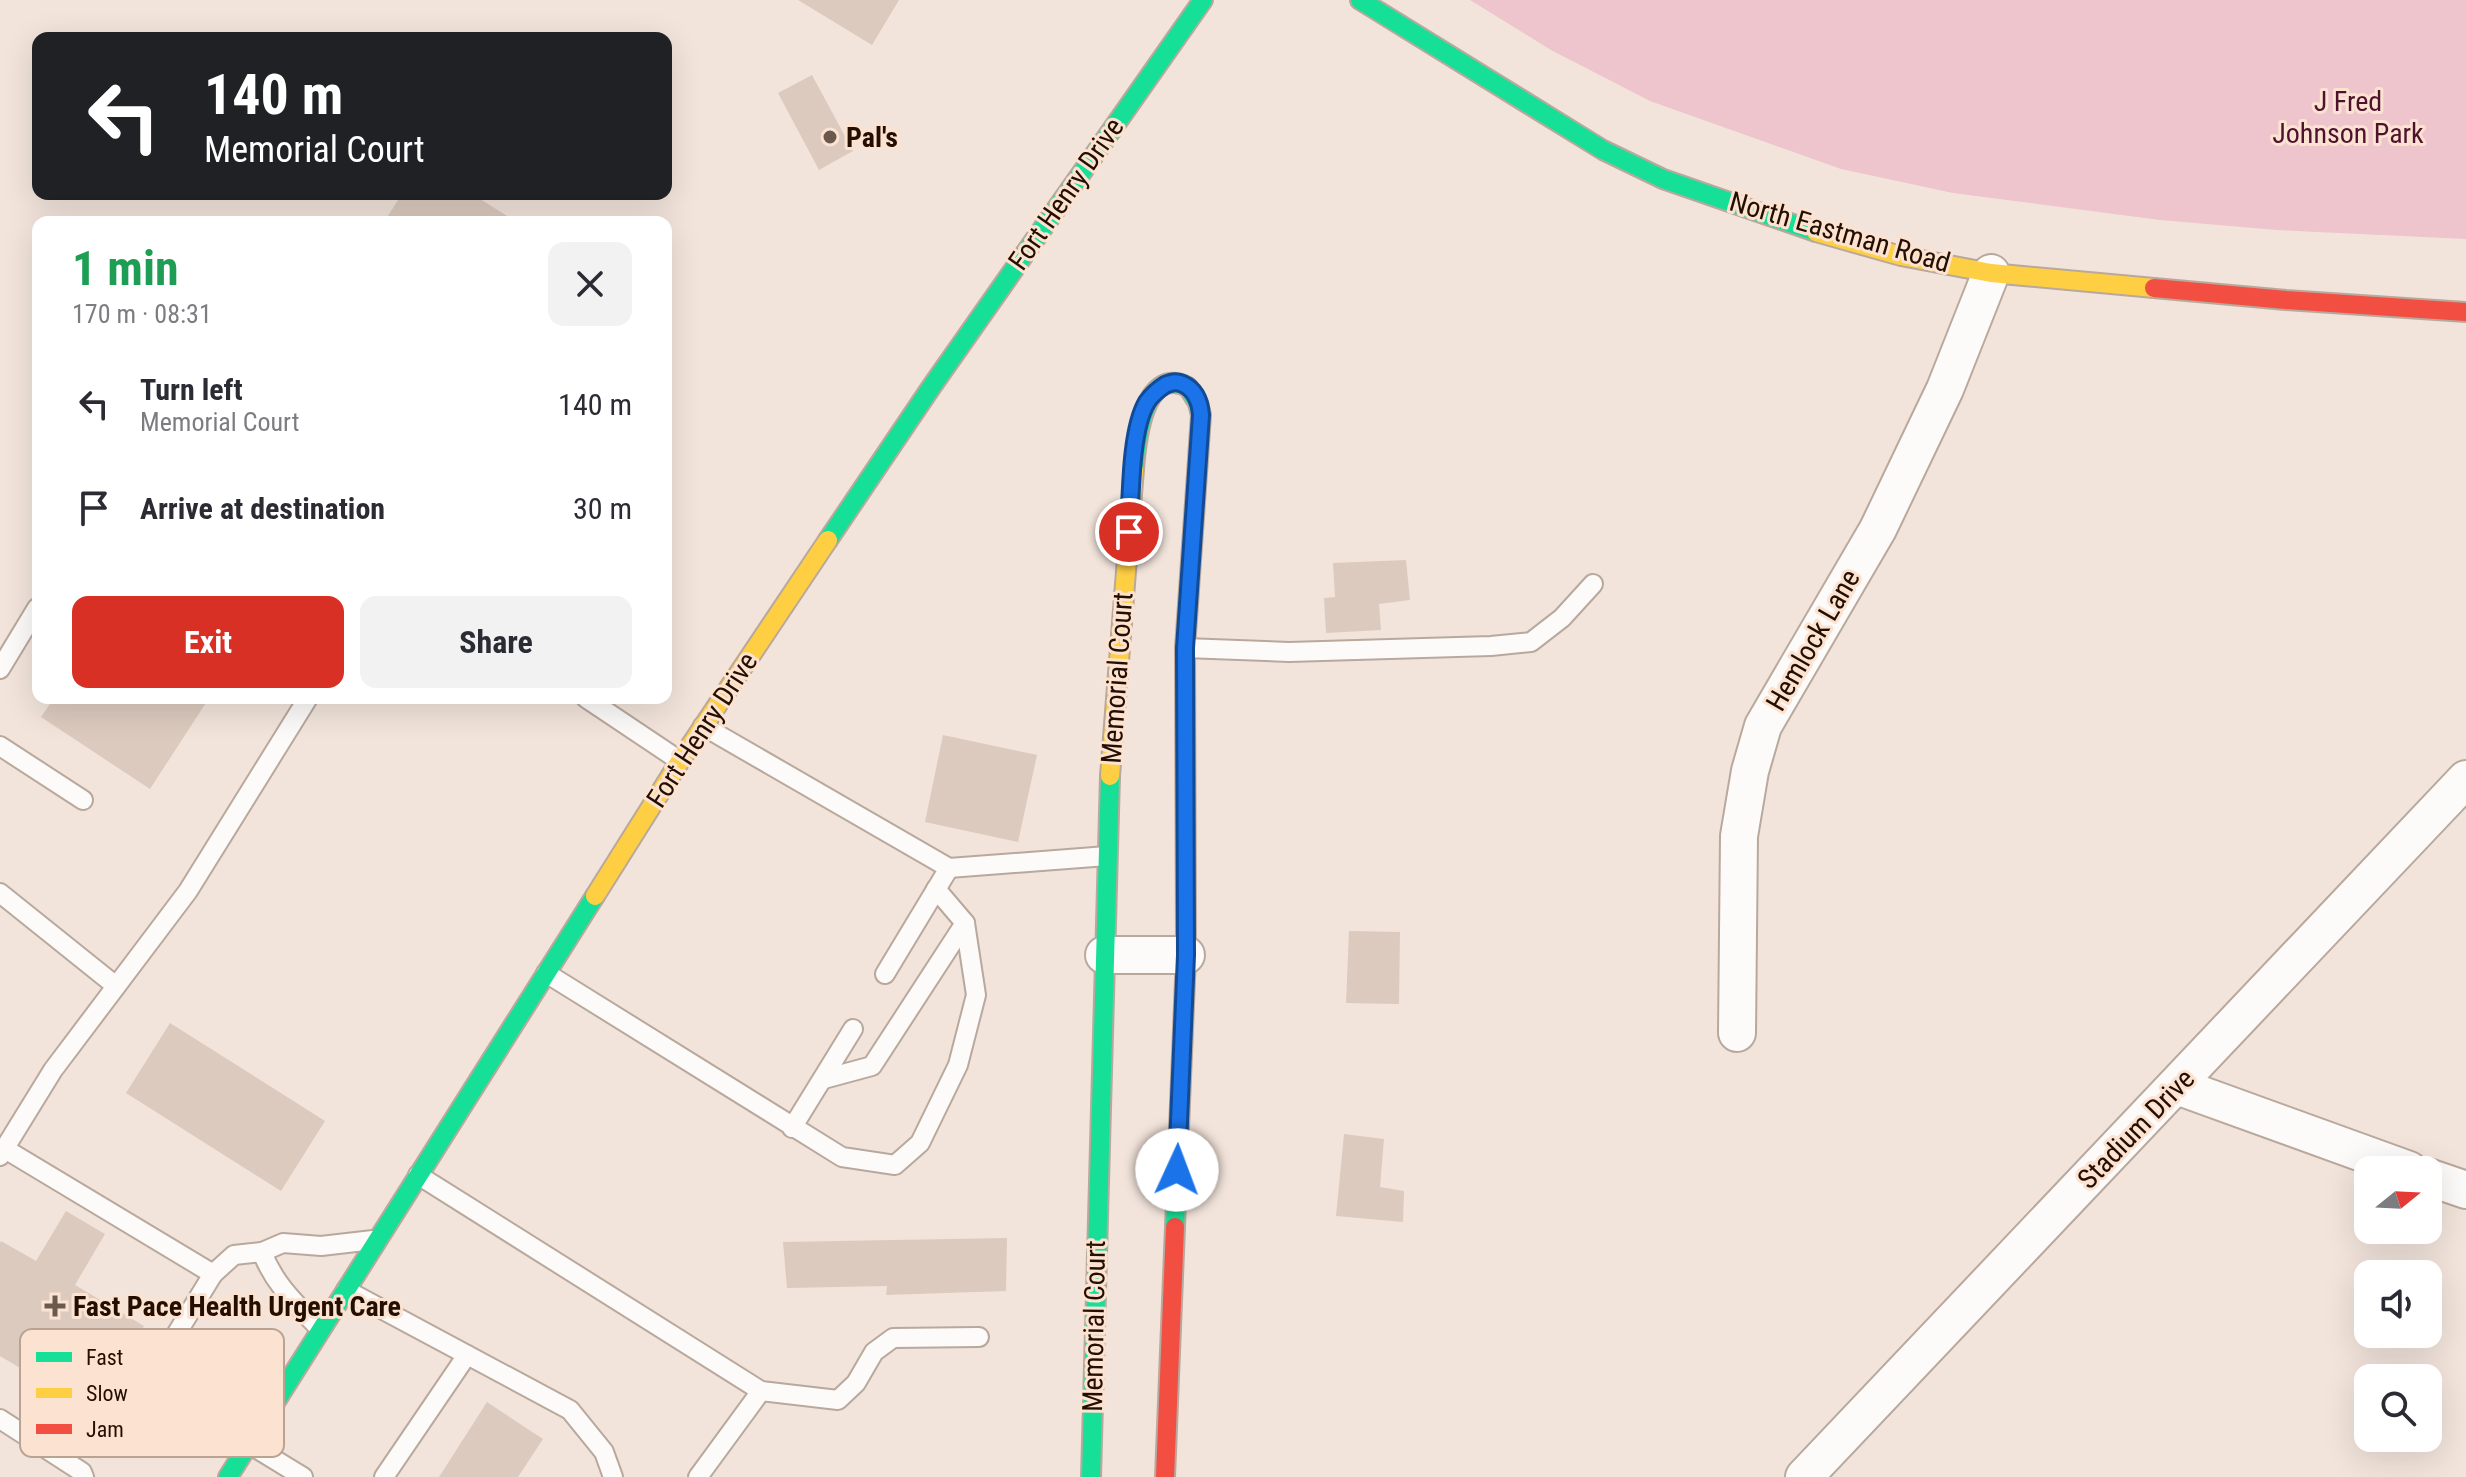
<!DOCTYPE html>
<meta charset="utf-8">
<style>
:root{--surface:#fff;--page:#f2f2f3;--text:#2b2b33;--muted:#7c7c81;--accent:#d93025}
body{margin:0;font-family:"Roboto Condensed",sans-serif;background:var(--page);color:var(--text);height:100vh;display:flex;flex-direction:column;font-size:30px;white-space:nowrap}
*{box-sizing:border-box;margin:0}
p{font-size:26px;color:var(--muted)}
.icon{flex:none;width:44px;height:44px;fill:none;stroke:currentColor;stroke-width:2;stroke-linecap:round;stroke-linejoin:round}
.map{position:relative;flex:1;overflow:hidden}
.drawer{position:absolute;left:32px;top:216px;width:640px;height:488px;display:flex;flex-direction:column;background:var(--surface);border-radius:16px;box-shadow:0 8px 32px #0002}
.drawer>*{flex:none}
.top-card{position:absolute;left:32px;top:32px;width:640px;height:168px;border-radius:16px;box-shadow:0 8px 32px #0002;background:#202124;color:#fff;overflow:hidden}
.needle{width:52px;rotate:72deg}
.controls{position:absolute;left:2354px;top:1156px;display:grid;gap:16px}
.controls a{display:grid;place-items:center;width:88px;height:88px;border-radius:16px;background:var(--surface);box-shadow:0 8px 32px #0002;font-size:40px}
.pin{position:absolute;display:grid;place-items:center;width:68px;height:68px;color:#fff;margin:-34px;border:4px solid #fff;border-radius:50%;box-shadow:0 2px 8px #0007}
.me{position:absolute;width:88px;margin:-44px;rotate:2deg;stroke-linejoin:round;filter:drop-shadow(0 0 6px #0008)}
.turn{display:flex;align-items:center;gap:28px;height:168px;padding:0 40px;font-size:36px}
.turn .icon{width:104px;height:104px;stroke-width:2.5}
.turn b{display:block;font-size:56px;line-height:68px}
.round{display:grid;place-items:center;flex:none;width:84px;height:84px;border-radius:16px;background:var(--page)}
.headline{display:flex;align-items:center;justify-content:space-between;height:136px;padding:0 40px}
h1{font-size:48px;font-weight:700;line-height:60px;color:#1e9e55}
.primary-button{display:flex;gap:16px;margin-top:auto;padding:16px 40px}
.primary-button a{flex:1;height:92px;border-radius:16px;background:var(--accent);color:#fff;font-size:32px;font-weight:700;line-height:92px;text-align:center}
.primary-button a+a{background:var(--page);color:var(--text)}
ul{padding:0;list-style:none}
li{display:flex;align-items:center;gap:24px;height:104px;padding:0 40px}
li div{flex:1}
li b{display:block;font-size:30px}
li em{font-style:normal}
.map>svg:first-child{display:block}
</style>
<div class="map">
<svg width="2466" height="1477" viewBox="0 0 2466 1477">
<rect width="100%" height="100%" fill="#f2e4db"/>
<path fill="#eec4cd" d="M1470,0H2466V239L2277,230L2160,220L1953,193L1841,169L1650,101L1551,50Z"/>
<g fill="#dccabe">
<path d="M798,0H899L872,45Z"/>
<path d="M812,75L853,151L819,170L778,93Z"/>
<path d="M402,194H472L517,222H384Z"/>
<path d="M1406,560L1410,600L1379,604L1381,630L1326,633L1324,598L1335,597L1333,563Z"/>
<path d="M54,698H209L150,789L41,717Z"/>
<path d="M943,735L1037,755L1018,842L925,822Z"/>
<path d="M1349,931L1400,932L1399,1004L1346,1003Z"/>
<path d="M170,1023L325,1121L281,1191L126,1093Z"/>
<path d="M1344,1134L1384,1139L1380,1187L1404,1191L1403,1222L1336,1216Z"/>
<path d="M66,1211L105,1234L75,1285L144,1326L93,1412L0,1356V1243L1,1241L36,1261Z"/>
<path d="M1007,1238L1006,1291L886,1295L887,1286L787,1288L783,1242Z"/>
<path d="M487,1402L543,1439L518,1477H439Z"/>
</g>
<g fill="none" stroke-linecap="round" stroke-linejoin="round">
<defs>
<g id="lane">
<path d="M1185,648L1289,652L1491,646L1531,642L1562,618L1593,584"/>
<path d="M0,669L37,608"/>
<path d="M586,698L680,761"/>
<path d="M703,726L949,868L885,974"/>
<path d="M0,746L83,800"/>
<path d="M949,868L1107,856"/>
<path d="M0,893L116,986"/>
<path d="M546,973L842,1157L895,1165L920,1143L958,1065L976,995L965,923"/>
<path d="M824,1079L872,1066L965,923L936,889"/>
<path d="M792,1128L853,1029"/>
<path d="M5,1149L213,1274L122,1423"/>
<path d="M0,1156L53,1070L188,891L308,698"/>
<path d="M418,1175L761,1391L838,1400L856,1383L874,1352L893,1338L979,1337"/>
<path d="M262,1252C274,1284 296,1304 320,1329"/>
<path d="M213,1274L234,1255L262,1252L283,1243L321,1246L373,1240"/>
<path d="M346,1290L570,1410L604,1452L613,1477"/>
<path d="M0,1419L82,1472L84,1477"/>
<path d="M249,1444L303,1477"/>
<path d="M384,1477L467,1355"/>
<path d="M698,1477L761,1391"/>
</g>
<g id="street">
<path d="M1104,955H1186"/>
<path d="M1737,1033L1739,836L1750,771L1763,726L1878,529L1945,389L1991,273"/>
<path d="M2177,1086L2409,1170"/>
<path d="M2428,1177L2466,1190"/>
<path d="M1804,1477L2466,779"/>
</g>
<g id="fast">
<path d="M1360,0L1603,150L1663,179L1816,232"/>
<path d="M1134,469C1136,443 1143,364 1188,387L1198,403L1201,415L1185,648L1186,955L1175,1227"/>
<path d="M828,540L932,386L1203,0"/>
<path d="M228,1477L595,896"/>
<path d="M1091,1477L1110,776"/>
</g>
<g id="slow">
<path d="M1816,232L1901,256L1991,273L2154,288"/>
<path d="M1110,776L1134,469"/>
<path d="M595,896L680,761L828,540"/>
</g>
<g id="jam">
<path d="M2154,288L2286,300L2466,312"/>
<path d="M1165,1477L1175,1227"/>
</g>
</defs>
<use href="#lane" stroke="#b9a89c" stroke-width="22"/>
<use href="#street" stroke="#b9a89c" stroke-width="40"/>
<use href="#fast" stroke="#b9a89c" stroke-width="22"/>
<use href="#slow" stroke="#b9a89c" stroke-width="22"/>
<use href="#jam" stroke="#b9a89c" stroke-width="22"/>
<use href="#lane" stroke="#fdfbfa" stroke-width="18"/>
<use href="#street" stroke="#fdfbfa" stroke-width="36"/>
<use href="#fast" stroke="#16e098" stroke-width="18"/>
<use href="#slow" stroke="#ffcf43" stroke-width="18"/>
<use href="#jam" stroke="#f24e42" stroke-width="18"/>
</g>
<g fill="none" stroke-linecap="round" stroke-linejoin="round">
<defs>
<path id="route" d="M1129,532C1131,499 1130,430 1147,402C1151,396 1159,389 1165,385C1171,382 1177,381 1183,384C1196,390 1200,402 1201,415L1185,648L1186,955L1177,1170"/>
</defs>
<use href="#route" stroke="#114b97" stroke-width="20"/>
<use href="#route" stroke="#1a73e8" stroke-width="14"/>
</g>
<g fill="#6b594d" stroke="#fce3d1" stroke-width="3">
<circle cx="830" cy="137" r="8"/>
<path d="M51 1294h8v8h8v8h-8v8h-8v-8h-8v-8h8z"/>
</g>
<g text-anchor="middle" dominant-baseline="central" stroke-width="6" stroke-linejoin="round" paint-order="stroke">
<g font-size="28" fill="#4f122e" stroke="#fce3d1">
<text x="2348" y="101">J Fred<tspan x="2348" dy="32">Johnson Park</tspan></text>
</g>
<g font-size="28" font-weight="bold" fill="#230e00" stroke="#fce3d1" text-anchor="start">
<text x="846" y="137">Pal's</text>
<text x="73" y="1306">Fast Pace Health Urgent Care</text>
</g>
<g font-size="28" fill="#230e00" stroke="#fce3d1">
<text transform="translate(1066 194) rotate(-55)">Fort Henry Drive</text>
<text transform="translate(1840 232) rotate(16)">North Eastman Road</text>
<text transform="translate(1813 640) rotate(-60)">Hemlock Lane</text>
<text transform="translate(1117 678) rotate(-86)">Memorial Court</text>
<text transform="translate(702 730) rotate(-57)">Fort Henry Drive</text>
<text transform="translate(2136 1129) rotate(-46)">Stadium Drive</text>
<text transform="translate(1094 1326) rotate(-89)">Memorial Court</text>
</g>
</g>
<rect x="20" y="1329" width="264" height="128" rx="12" fill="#fce3d1" stroke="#bba392" stroke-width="2"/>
<rect x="36" y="1352" width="36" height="10" fill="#16e098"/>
<rect x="36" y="1388" width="36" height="10" fill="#ffcf43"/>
<rect x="36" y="1424" width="36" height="10" fill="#f24e42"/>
<g font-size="22" fill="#230e00">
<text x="86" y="1365">Fast</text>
<text x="86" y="1401">Slow</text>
<text x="86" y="1437">Jam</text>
</g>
</svg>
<div class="controls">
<a><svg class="needle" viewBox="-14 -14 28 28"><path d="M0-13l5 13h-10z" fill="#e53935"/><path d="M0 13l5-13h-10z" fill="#7c7c81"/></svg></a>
<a><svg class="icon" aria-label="sound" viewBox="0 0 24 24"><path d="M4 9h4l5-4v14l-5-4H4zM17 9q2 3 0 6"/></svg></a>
<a><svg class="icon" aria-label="search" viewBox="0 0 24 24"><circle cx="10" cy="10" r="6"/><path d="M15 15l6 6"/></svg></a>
</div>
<div class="pin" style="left:1129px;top:532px;background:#d93025"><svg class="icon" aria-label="arrive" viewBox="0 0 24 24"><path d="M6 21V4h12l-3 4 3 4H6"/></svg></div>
<svg class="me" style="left:1177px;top:1170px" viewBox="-20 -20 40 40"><circle r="19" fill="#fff"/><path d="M0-13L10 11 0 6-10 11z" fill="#1a73e8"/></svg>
<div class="top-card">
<div class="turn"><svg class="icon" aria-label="left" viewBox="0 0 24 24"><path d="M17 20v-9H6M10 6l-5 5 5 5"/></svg><div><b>140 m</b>Memorial Court</div></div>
</div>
<section class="drawer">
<div class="headline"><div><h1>1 min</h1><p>170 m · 08:31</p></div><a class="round"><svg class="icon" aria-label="close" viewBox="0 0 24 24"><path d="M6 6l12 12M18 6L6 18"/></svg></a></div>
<ul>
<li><svg class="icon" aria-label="left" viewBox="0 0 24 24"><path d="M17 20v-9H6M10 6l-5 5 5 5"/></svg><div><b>Turn left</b><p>Memorial Court</p></div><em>140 m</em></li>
<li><svg class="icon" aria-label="arrive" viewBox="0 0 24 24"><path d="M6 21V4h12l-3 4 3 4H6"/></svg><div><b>Arrive at destination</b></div><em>30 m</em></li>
</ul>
<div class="primary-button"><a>Exit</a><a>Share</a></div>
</section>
</div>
